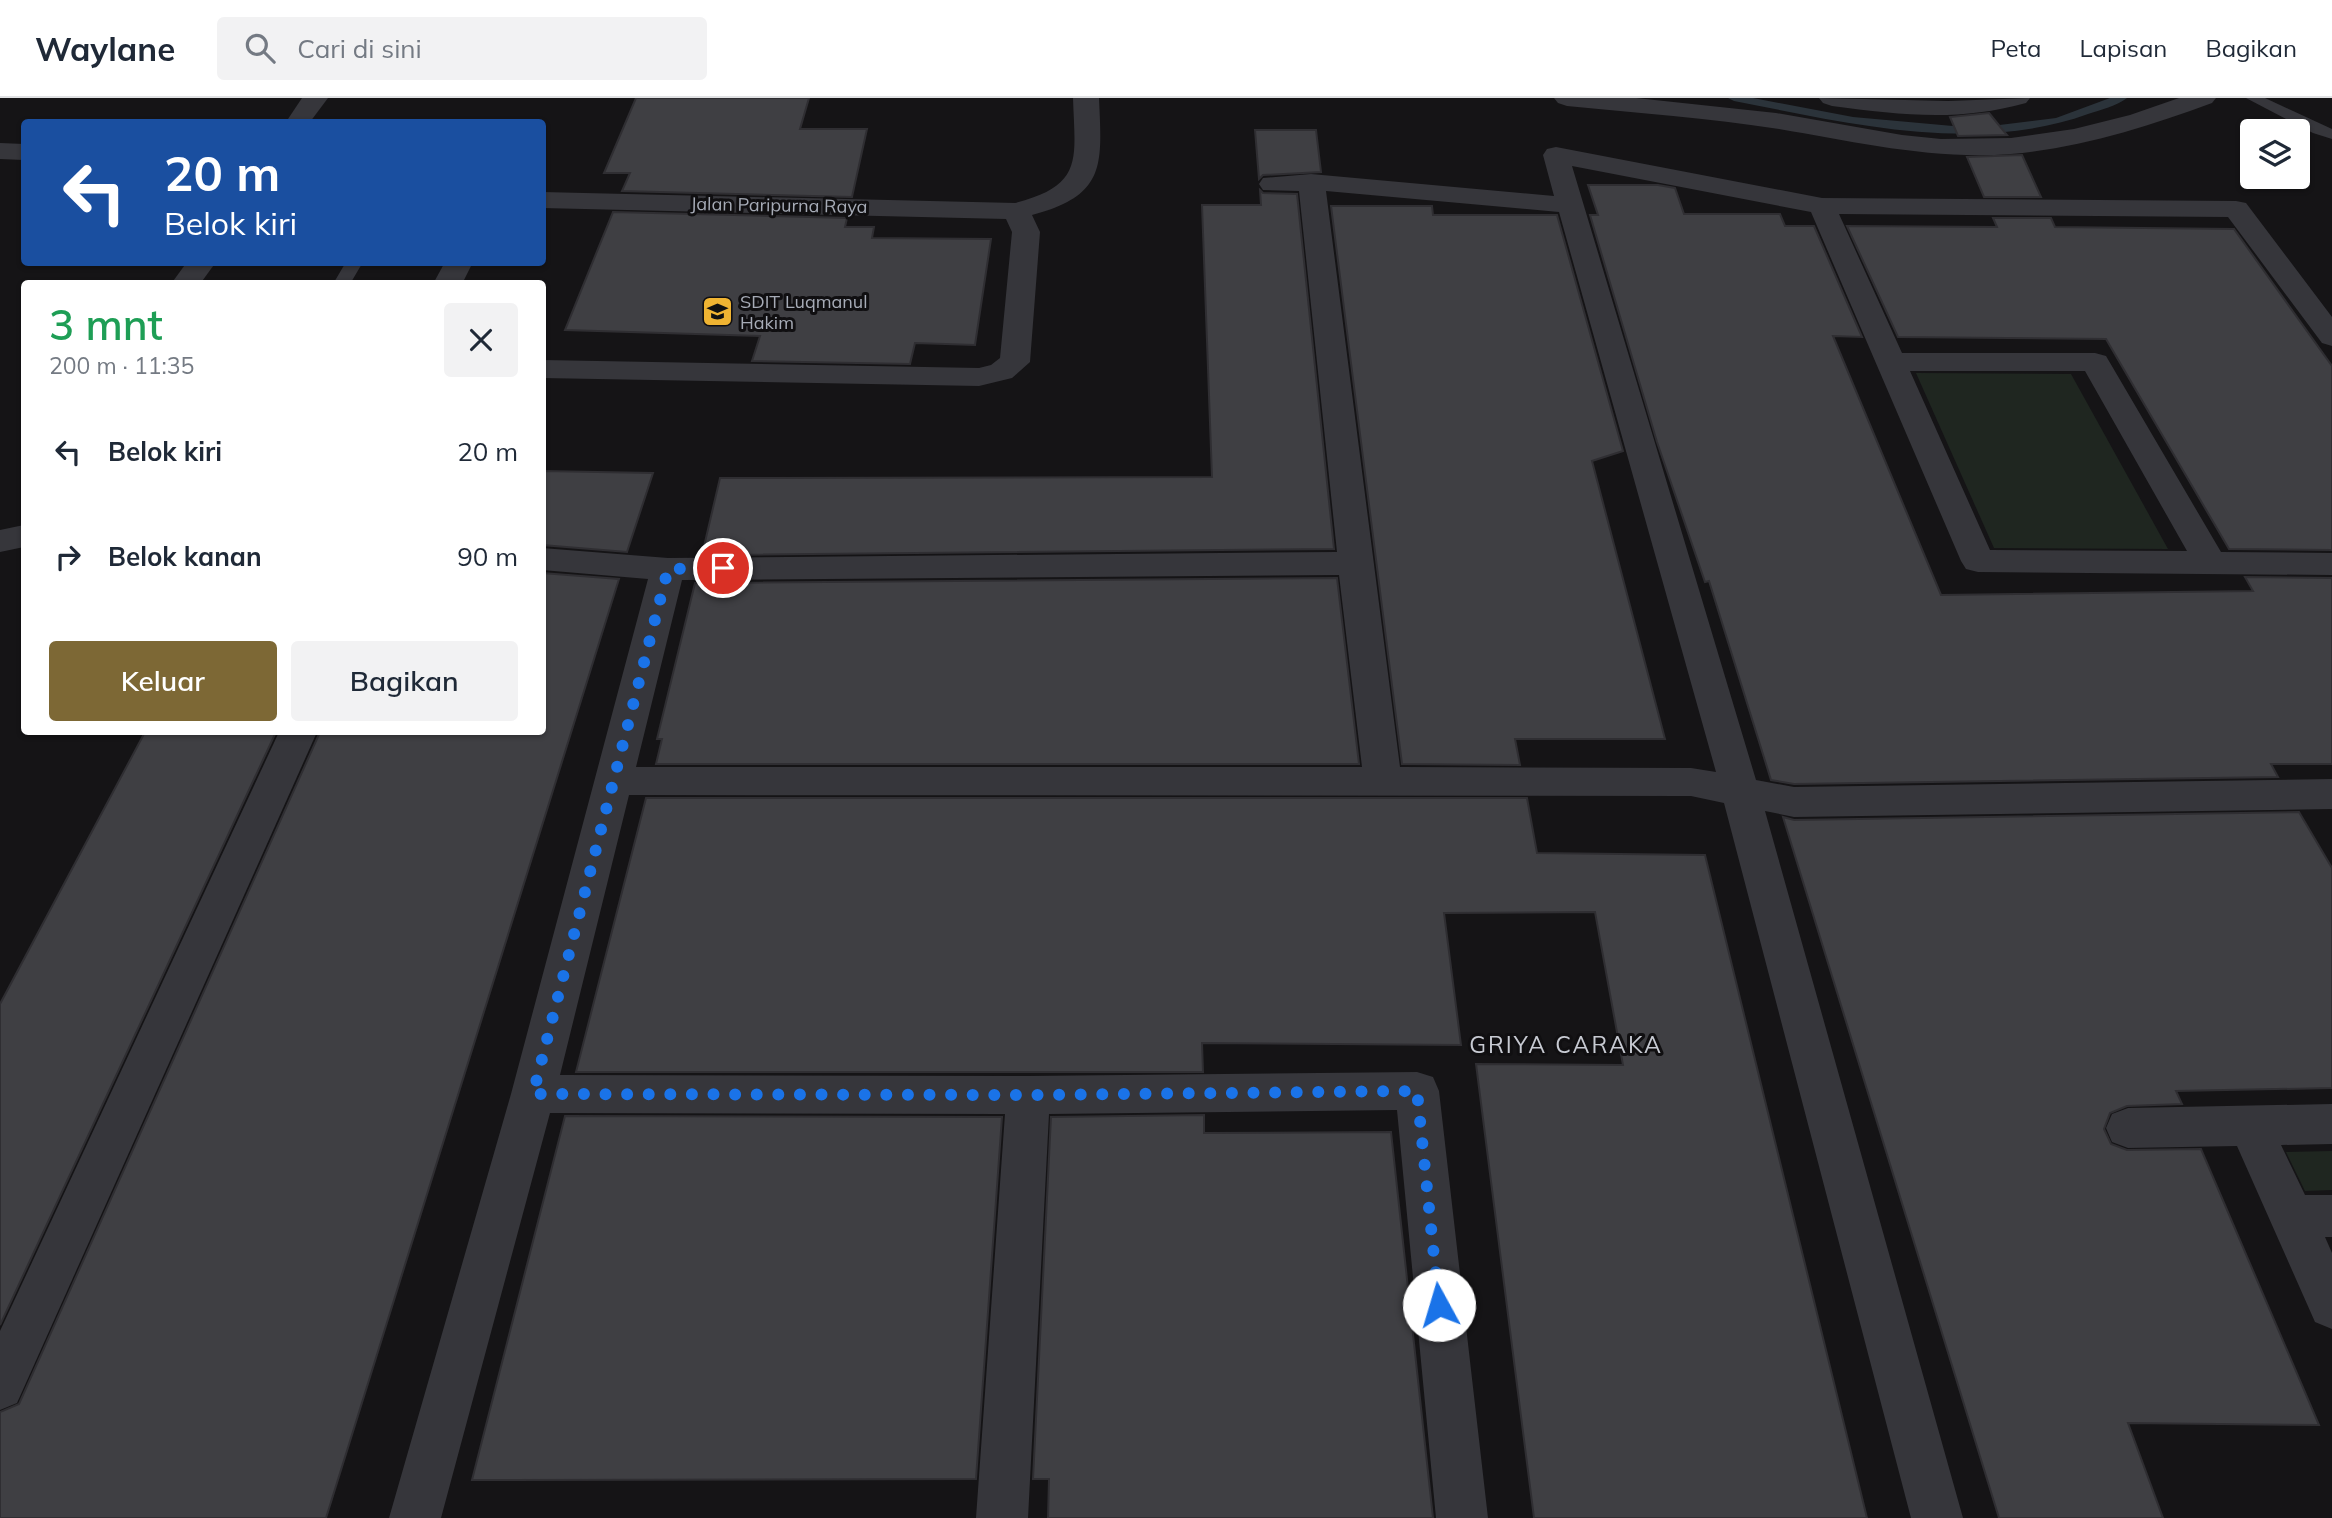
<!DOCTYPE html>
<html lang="id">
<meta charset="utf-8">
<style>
:root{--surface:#fff;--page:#f2f2f3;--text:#1f2937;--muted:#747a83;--line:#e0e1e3;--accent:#7d6835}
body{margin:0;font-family:Mulish,sans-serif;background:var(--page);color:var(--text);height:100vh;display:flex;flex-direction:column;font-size:26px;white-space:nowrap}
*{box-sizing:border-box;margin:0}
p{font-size:23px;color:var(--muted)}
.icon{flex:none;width:38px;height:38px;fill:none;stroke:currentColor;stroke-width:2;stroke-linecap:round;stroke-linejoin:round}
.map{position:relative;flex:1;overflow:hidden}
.panel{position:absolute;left:21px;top:182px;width:525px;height:455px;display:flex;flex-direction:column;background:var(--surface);border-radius:7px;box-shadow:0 2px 5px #0004}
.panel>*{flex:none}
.hud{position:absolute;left:21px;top:21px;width:525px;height:147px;border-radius:7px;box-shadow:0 2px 5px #0004;background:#1a4fa0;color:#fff;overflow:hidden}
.buttons{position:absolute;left:2240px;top:21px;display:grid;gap:14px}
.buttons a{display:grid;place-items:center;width:70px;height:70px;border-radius:7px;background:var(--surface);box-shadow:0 2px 5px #0004;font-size:35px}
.pin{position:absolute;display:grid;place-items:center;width:60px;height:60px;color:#fff;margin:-30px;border:4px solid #fff;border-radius:50%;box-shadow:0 2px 7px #0007}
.me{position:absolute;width:77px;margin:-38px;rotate:354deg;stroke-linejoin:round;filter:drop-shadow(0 0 5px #0008)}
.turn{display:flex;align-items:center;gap:24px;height:147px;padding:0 28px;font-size:32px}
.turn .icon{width:91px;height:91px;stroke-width:2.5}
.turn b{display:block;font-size:49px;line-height:60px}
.round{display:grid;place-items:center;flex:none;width:74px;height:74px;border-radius:7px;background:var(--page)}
.head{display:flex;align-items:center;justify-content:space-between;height:119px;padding:0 28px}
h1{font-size:42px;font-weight:600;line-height:52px;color:#1e9e55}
.action{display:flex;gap:14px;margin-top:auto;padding:14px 28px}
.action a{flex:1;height:80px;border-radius:7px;background:var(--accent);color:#fff;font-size:28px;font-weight:600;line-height:80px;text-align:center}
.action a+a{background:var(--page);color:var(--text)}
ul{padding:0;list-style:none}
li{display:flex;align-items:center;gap:21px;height:105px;padding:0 28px}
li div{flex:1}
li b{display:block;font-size:26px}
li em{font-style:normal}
header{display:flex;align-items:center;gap:42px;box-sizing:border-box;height:98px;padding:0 35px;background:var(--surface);border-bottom:2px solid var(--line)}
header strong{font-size:33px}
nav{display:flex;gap:38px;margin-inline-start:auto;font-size:24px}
.search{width:490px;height:63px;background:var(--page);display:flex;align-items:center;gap:18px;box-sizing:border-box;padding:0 24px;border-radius:7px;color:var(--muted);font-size:26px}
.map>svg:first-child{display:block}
</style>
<header>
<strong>Waylane</strong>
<div class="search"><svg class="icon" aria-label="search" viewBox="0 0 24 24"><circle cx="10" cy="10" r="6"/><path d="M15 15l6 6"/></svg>Cari di sini</div>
<nav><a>Peta</a><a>Lapisan</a><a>Bagikan</a></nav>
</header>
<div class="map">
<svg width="2332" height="1420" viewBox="0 0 2332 1420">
<rect width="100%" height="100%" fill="#151416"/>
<g fill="#1f2620">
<path d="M1916,275L2071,276L2168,451L1994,450Z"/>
<path d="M2332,1053V1092L2305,1093L2286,1054Z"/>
</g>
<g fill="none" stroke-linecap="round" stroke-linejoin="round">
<path fill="#2b333a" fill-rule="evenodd" d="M1728,0H1753L1853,19L1975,30L2056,20L2110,0H2127C2117,8 2100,12 2088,16C1975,57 1848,25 1734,3Z"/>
</g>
<g fill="#3f3f43" stroke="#2f2e32" stroke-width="2">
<path d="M636,0H809L800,31H867L852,99L622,93L630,75H604Z"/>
<path d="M1989,15L2007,37L1958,38L1950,19Z"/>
<path d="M1255,32H1316L1321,74L1263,77L1259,81Z"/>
<path d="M2022,57L2041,99H1984L1967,59Z"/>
<path d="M1588,87H1658L1675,90L1684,116H1780L1785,128H1814L1862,239L1833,238L1941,497L2253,493L2245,479L2332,480V666H2271L2278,679L1794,686L1771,682L1709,483L1705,484L1657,344L1590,117H1598Z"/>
<path d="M1260,92L1263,95L1297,96L1334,451L702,457L720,380L1212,379L1202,107H1261Z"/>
<path d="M1331,108H1432L1433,117H1557L1623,353L1592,363L1665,641H1515L1520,667L1402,666Z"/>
<path d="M613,114L847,120L845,129H874L872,140L991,141L975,247L915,245L910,266L752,263L760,238L565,232Z"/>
<path d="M1993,120H2051L2055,129L2234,131L2332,268V452L2229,451L2106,241L1898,239L1847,128L1997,129Z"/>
<path d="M542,373L653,375L627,454L542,447Z"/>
<path d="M542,475L619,481L326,1420H0V1314L19,1306L320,634H542Z"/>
<path d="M1337,480L1359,666H656L662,641H657L695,485Z"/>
<path d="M145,634H276L0,1227V906Z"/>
<path d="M646,700H1527L1537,755L1705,757L1867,1420H1534L1476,966L1623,967L1595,814L1444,815L1461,947L1202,945L1203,974H576Z"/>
<path d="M2299,714L2332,770V990L2176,993L2182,1006L2127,1008L2110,1015L2104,1031L2111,1046L2127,1052L2201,1051L2319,1327L2128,1325L2163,1420H1999L1783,719L1794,722Z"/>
<path d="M1204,1017V1035L1391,1034L1433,1420H1048L1049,1381H1033L1051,1019Z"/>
<path d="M565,1018L1002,1019L976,1381L472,1382Z"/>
</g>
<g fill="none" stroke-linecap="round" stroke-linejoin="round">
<g fill="#36363b" fill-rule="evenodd">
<path d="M2246,0H2265L2332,31V41L2313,35Z"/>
<path d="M346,164H363L350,186H333Z"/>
</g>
<g fill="#36363b" fill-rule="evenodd">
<path d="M302,0H328L310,24H286Z"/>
<path d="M1073,0H1099C1102,68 1106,97 1032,117L1040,134L1030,264L1012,280L979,288L542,280V262L979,270L991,267L1000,260L1012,134L1006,121L542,110V94L1015,105C1084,87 1075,62 1073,0Z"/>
<path d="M1554,0H1636L1776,15L1902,37L1941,41L2011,40L2074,31L2130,17L2179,0H2216L2212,5C2147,29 2080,50 2011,56C1932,62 1856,44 1779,31C1709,20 1637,15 1567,8L1558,5Z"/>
<path d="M1819,0L1948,3L2030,0L2026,5C1958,24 1901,17 1832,8L1823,5Z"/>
<path d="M0,45L24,46V62L0,61Z"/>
<path d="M1556,49L1822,100L2236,103L2246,105L2332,219V248L2322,245L2228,119L1839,116L1902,255H2095L2106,258L2221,454L2332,455V477L1978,474L1966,471L1961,463L1811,114L1572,68L1756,682L1794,689L2332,681V711L1794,719L1765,713L1963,1420H1911L1724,705L1691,698L629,697L560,977L1028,978L1417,974L1433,979L1439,993L1488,1420H1436L1397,1012L1049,1016L1028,1420H976L1005,1016L550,1015L441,1420H389L511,996L648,481L542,472V450L668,460L1337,454L1299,93L1263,92L1259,86L1263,80L1311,76L1554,98L1543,57L1547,51ZM1326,93L1559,114L1716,674L1691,670L1400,669ZM1910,273H2085L2187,453L1990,452ZM1339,477L1362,669H636L682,482Z"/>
<path d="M187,164H216L200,186H171Z"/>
<path d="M445,164H473L462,186H433Z"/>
<path d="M24,427V449L0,454V432Z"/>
<path d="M279,634H317L17,1305L0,1312V1233Z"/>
<path d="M2332,1006V1046L2281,1047L2305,1097H2332V1139H2325L2332,1155V1231L2315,1224L2237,1048L2128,1050L2112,1044L2106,1030L2112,1016L2128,1010Z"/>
</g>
</g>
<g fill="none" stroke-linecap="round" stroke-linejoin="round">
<path stroke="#1a73e8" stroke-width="12" stroke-dasharray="0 21.6" d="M723,470L668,471L533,996L1028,997L1417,993L1439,1207"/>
</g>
<defs>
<symbol id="school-square" viewBox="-11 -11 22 22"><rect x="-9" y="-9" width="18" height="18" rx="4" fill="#f0b432" stroke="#100f11"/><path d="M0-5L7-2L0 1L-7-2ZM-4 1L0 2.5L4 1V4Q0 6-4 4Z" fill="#111"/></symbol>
</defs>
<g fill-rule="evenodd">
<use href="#school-square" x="700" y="196" width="35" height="35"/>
</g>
<g text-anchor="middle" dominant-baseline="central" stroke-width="6" stroke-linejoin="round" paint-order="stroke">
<g font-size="18" fill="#a6abb6" stroke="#100f11">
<text transform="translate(779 107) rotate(1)">Jalan Paripurna Raya</text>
</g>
<g font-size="18" fill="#a6abb6" stroke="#100f11" text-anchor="start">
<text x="740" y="203">SDIT Luqmanul<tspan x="740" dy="21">Hakim</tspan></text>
</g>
<g font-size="23" letter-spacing="2" fill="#c7cad2" stroke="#100f11">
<text x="1566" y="946">GRIYA CARAKA</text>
</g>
</g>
</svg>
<div class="buttons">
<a><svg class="icon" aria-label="layers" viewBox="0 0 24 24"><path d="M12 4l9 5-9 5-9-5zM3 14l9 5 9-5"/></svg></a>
</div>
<div class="pin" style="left:723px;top:470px;background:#d93025"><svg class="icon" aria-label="arrive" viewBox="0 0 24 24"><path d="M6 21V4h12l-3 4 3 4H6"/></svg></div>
<svg class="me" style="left:1439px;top:1207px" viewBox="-20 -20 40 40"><circle r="19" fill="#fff"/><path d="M0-13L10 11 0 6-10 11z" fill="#1a73e8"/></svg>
<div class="hud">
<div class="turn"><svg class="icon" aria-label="left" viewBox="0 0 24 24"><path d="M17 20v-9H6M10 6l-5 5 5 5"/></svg><div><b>20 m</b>Belok kiri</div></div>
</div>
<section class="panel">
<div class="head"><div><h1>3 mnt</h1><p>200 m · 11:35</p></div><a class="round"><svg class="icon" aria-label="close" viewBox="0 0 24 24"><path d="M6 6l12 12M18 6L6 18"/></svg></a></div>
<ul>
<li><svg class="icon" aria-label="left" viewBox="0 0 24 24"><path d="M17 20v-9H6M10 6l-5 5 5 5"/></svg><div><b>Belok kiri</b></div><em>20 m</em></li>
<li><svg class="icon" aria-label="right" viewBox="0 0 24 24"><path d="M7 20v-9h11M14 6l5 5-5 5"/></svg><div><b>Belok kanan</b></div><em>90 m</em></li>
</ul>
<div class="action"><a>Keluar</a><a>Bagikan</a></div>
</section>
</div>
